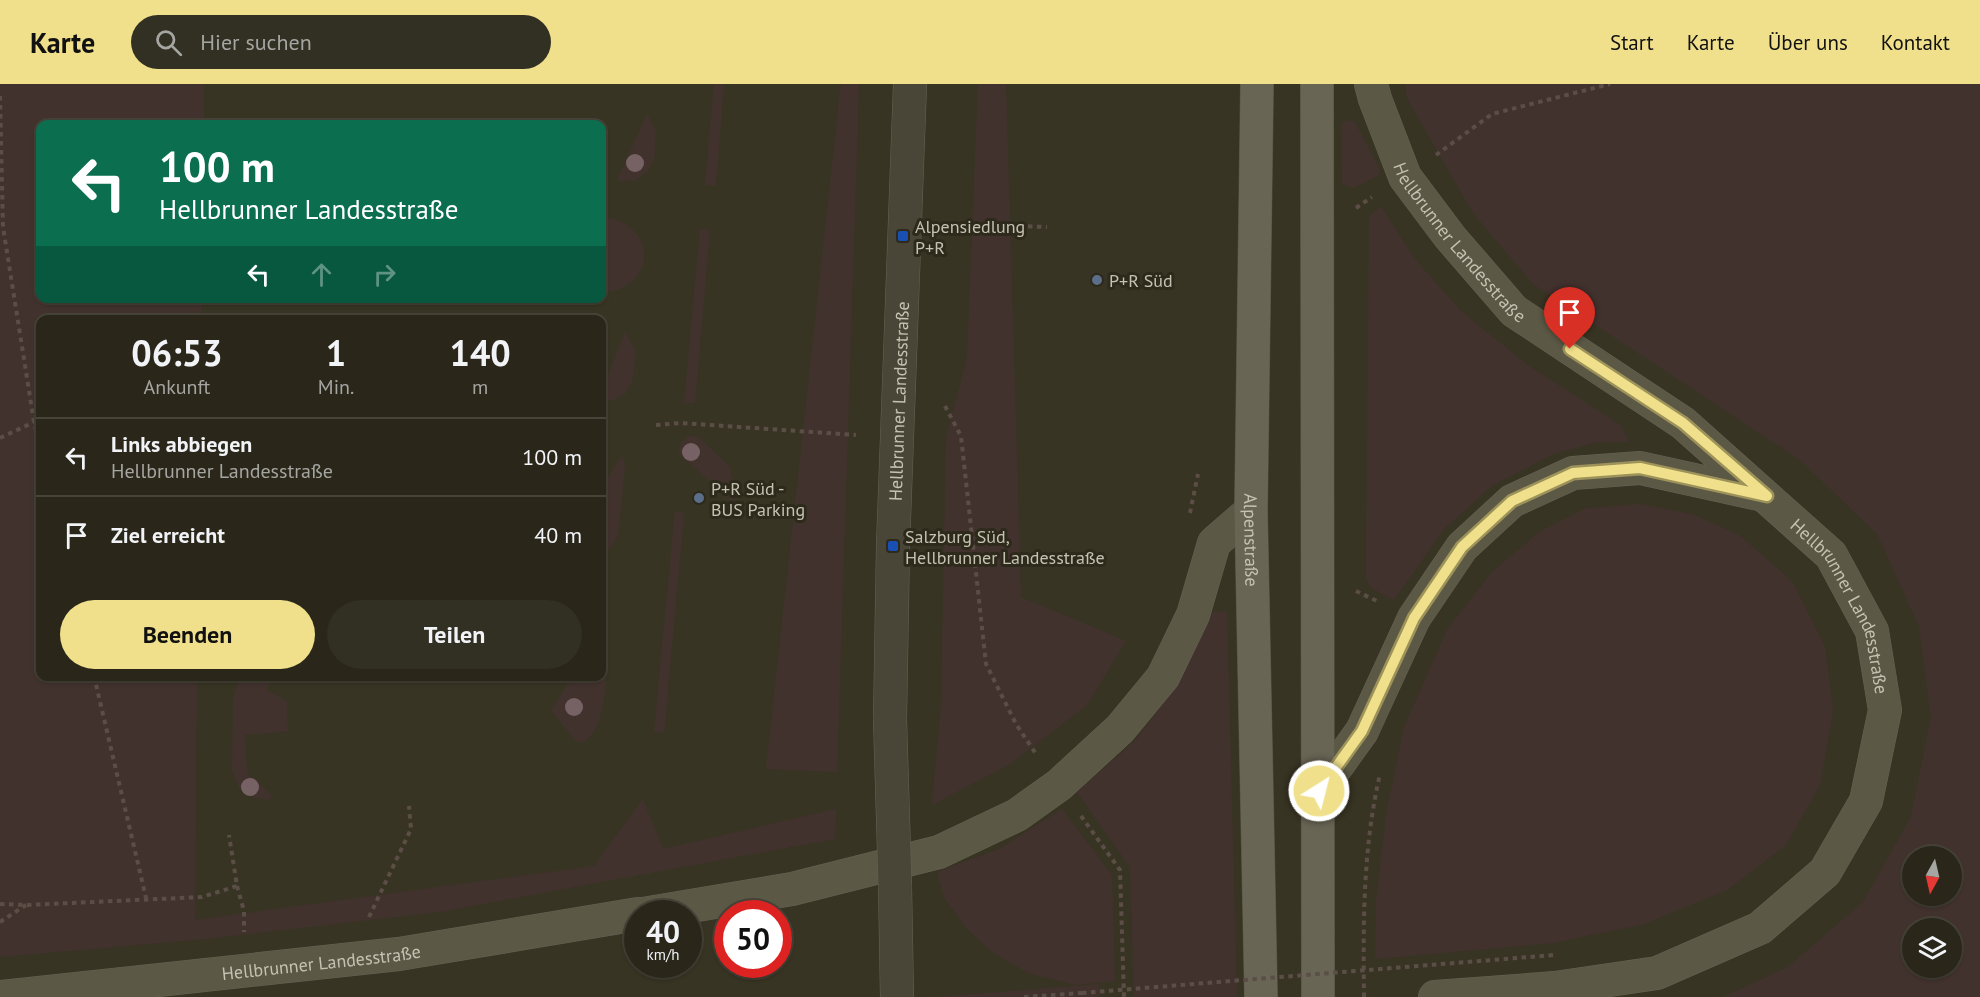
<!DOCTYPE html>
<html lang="de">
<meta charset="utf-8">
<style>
:root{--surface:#2a271a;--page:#322f23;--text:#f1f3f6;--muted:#a5a5a2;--line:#464439;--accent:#f0e08b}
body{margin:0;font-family:"PT Sans",sans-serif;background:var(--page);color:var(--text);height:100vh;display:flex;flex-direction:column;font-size:22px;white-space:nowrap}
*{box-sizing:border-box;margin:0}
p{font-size:20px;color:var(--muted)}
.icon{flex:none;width:33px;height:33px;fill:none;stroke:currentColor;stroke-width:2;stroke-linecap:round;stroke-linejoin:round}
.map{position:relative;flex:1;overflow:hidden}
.sheet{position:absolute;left:36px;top:231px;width:570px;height:366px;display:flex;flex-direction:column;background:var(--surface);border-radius:12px;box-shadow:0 2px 4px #0004,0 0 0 2px var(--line)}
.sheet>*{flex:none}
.hud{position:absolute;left:36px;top:36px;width:570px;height:183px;border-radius:12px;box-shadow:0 2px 4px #0004,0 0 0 2px var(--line);background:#0b6e4f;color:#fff;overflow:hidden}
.needle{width:39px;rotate:188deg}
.controls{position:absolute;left:1902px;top:762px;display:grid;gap:12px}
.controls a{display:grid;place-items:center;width:60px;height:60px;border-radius:50%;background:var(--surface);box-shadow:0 2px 4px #0004,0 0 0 2px var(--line);font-size:30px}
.speed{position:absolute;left:624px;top:816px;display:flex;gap:12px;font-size:30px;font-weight:700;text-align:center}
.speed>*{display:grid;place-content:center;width:78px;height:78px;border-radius:50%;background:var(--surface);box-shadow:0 2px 4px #0004,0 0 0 2px var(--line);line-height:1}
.speed small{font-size:15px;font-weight:400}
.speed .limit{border:9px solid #d22;background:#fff;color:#111}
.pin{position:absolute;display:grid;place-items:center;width:51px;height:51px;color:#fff;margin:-62px -26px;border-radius:50% 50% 50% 0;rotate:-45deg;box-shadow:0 0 6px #0007}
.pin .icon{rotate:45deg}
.me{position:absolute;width:66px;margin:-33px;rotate:36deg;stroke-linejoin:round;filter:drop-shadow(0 0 4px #0008)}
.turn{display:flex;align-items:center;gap:21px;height:126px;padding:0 24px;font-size:27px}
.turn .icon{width:78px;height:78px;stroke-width:2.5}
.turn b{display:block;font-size:42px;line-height:51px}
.lanes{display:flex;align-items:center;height:57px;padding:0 24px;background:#0003;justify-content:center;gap:30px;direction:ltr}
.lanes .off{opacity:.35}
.eta{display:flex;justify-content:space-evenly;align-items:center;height:102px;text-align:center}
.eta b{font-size:36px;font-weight:700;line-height:42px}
.cta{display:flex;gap:12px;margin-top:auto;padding:12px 24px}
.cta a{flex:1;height:69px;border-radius:36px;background:var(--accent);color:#111;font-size:24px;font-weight:700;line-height:69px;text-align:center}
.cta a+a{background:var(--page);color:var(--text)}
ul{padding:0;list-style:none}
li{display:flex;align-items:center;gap:18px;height:78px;padding:0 24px;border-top:2px solid var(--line)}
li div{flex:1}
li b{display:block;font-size:22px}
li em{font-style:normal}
header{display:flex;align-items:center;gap:36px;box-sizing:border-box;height:84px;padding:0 30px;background:var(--accent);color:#111}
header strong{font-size:28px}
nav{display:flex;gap:33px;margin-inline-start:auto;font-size:21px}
.search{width:420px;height:54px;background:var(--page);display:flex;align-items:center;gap:15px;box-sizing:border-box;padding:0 21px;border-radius:33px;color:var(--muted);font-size:22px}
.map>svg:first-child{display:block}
</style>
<header>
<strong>Karte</strong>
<div class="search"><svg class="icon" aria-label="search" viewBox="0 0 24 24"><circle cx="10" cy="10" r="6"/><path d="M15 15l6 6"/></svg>Hier suchen</div>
<nav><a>Start</a><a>Karte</a><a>Über uns</a><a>Kontakt</a></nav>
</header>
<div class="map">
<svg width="1980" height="913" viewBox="0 0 1980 913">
<rect width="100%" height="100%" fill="#383423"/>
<g fill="#42322e" fill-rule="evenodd">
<path d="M0,0H204V40H40V214L202,215L201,235L40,236V592L197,593L195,836L594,782L643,715L663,765L836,725L835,755L439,828L204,855L0,873Z"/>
<path d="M714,0H724L716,102L705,101Z"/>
<path d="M841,0H859L837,688L766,685Z"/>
<path d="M978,0H1006L1021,513L1126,557L1087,621L1010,680L932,721L941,622L946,354L967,274Z"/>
<path d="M1405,0H1980V913H1723L1788,883L1863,818L1911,733L1931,634L1919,542L1877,450L1799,375L1533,200L1473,129L1407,14ZM1912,772H1952V812H1912ZM1912,844H1952V884H1912Z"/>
<path d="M647,30L656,48L654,75L647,88L636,96L617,97Z"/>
<path d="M1347,36L1355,38L1380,86L1379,91L1354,104L1342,100L1341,41Z"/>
<path d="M1381,122L1414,174L1462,228L1529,282L1621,341L1629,358H1598L1553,370L1493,401L1444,445L1394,516L1370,503L1366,494L1369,132Z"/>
<path d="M602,134C645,134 662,186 620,205C615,208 607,207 602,207Z"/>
<path d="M700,145L710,146L695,319H684Z"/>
<path d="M625,248L636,268L632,298L625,310L613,316H602V307Z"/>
<path d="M688,352L698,353L729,382L733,397V418L679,370L680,360Z"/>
<path d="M622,372L625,382L618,451L602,476V402Z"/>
<path d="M1639,420L1692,430L1739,451L1792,497L1825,563L1833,628L1820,701L1786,761L1727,806L1644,840L1553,859L1375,875L1376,818L1387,725L1404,643L1447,546L1492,488L1539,448L1584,425Z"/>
<path d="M675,427L684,429L664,649L654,648Z"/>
<path d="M1213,527L1227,528L1237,913H1134L1130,783L1077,708L1134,658L1177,602Z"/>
<path d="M605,544C610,561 606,612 601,629C599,641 593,649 585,658L576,657L551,626L573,593L602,592V550Z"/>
<path d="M239,593H273L267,606L287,617L288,647L245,651L247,689L272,711L269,716L252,713L239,703L232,687L233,616Z"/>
<path d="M1062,725L1112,791L1115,897L1077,901L1028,889L992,868L966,844L944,813L937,788L999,765Z"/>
<path d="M1099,900L1100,913H938Z"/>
</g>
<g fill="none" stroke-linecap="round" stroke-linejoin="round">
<defs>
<g id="tertiary">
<path id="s1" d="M890,635L893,462L910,0"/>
<path d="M895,801L897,913"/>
</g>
<g id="secondary">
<path id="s2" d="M1371,0L1375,15L1405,93L1450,153L1514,227L1683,339L1831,471L1872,547L1885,626L1866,717L1825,788L1760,844L1657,889L1555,904L1435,913"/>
<path d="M1319,707L1362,647L1414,534L1462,463L1512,417L1573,389L1640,384L1763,411"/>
<path d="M643,830L792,805L939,768L1017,731L1059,701L1120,645L1163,593L1193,531L1214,459L1251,427"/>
<path id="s3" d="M2,913L399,870L638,830"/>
</g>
<g id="primary">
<path id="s4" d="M1257,0L1251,427L1261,913"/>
<path d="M1317,0L1318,913"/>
</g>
</defs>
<use href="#tertiary" stroke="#676355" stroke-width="34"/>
<use href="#secondary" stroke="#676355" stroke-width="34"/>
<use href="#primary" stroke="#524f40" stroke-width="34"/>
<g stroke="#5b4e47" stroke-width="4" stroke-dasharray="4.5 4.5" stroke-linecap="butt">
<path d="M0,12L3,143L34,338L40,365"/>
<path d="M1436,71L1492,30L1610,0"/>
<path d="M1356,124L1372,113"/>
<path d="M965,140L1047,143"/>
<path d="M945,322L961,352L986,580L1016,640L1036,670"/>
<path d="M656,341L681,339L856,351"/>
<path d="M0,354L34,338"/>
<path d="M1190,429L1198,390"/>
<path d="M1356,507L1379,518"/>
<path d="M94,592L146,814"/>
<path d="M1081,732L1120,786L1124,913"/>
<path d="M237,802L244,827V848"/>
<path d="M0,820L27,821L202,813L237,802L229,751"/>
<path d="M369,833L411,745L409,722"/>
<path d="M0,838L26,821"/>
<path d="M1024,913L1082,909"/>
<path d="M1364,913C1363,838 1363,763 1380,690"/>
</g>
<use href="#tertiary" stroke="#494537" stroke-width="33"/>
<use href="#secondary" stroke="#5b5845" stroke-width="33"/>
<use href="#primary" stroke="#696555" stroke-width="33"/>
<defs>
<path id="tertiary-bridge" d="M890,635L895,801"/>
</defs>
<use href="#tertiary-bridge" stroke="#676355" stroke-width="34" stroke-linecap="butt"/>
<path stroke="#5b4e47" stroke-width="4" stroke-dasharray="4.5 4.5" stroke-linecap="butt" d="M1082,909L1554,871"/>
<use href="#tertiary-bridge" stroke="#494537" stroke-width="33"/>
</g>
<g fill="#766264">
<circle cx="635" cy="79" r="9"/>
<circle cx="691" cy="368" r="9"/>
<circle cx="574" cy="623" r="9"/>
<circle cx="250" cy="703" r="9"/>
</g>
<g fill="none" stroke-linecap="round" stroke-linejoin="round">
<defs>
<path id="route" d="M1319,707L1362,647L1414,534L1462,463L1512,417L1573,389L1640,384L1767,412L1683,339L1570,265"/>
</defs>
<use href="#route" stroke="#9c925a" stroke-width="15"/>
<use href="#route" stroke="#f0e08b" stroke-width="10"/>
</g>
<g fill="#1a4fb4" stroke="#2d2a1c" stroke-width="2">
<rect x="897" y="146" width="12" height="12" rx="3"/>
<rect x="887" y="456" width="12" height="12" rx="3"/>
</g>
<g fill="#5c6f8a" stroke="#2d2a1c" stroke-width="2">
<circle cx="1097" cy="196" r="6"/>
<circle cx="699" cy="414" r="6"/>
</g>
<g text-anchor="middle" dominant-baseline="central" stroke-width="6" stroke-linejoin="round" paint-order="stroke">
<g font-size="18" fill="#c5c2b2" stroke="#2d2a1c" text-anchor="start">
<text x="915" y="142">Alpensiedlung<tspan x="915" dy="21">P+R</tspan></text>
<text x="1109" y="196">P+R Süd</text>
<text x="711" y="404">P+R Süd -<tspan x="711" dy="21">BUS Parking</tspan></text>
<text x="905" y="452">Salzburg Süd,<tspan x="905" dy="21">Hellbrunner Landesstraße</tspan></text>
</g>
<g font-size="18" fill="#c5c2b2" stroke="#2d2a1c">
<text stroke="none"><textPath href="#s2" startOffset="184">Hellbrunner Landesstraße</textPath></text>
<text stroke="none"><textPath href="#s1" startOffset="318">Hellbrunner Landesstraße</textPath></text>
<text stroke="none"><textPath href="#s4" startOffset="456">Alpenstraße</textPath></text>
<text stroke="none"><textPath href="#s2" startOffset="723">Hellbrunner Landesstraße</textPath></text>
<text stroke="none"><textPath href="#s3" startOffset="321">Hellbrunner Landesstraße</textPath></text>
</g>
</g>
</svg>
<div class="controls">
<a><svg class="needle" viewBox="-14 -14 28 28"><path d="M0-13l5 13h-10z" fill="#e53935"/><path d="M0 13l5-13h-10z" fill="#a5a5a2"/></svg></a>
<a><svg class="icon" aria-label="layers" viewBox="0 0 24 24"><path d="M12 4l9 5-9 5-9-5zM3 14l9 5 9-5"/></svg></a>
</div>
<div class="speed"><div>40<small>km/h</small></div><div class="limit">50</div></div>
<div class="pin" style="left:1570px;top:265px;background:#d93025"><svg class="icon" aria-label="arrive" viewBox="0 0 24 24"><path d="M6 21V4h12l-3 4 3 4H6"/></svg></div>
<svg class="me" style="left:1319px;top:707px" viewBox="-20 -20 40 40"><circle r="17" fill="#f0e08b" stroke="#fff" stroke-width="3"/><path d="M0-11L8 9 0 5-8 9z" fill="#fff"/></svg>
<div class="hud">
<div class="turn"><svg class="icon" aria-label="left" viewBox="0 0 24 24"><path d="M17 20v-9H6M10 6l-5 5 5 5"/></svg><div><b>100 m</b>Hellbrunner Landesstraße</div></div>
<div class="lanes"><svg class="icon" aria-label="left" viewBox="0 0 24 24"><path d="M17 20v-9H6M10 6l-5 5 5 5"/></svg><svg class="icon off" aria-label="ahead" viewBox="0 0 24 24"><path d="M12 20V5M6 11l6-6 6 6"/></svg><svg class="icon off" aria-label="right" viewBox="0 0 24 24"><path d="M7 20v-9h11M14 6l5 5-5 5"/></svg></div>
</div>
<section class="sheet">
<div class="eta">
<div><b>06:53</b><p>Ankunft</p></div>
<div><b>1</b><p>Min.</p></div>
<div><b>140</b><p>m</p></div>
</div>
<ul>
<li><svg class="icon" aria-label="left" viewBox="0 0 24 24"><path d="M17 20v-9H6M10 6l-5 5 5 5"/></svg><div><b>Links abbiegen</b><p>Hellbrunner Landesstraße</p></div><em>100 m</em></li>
<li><svg class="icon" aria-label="arrive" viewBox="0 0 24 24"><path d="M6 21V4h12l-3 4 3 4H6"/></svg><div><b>Ziel erreicht</b></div><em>40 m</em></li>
</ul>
<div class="cta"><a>Beenden</a><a>Teilen</a></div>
</section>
</div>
